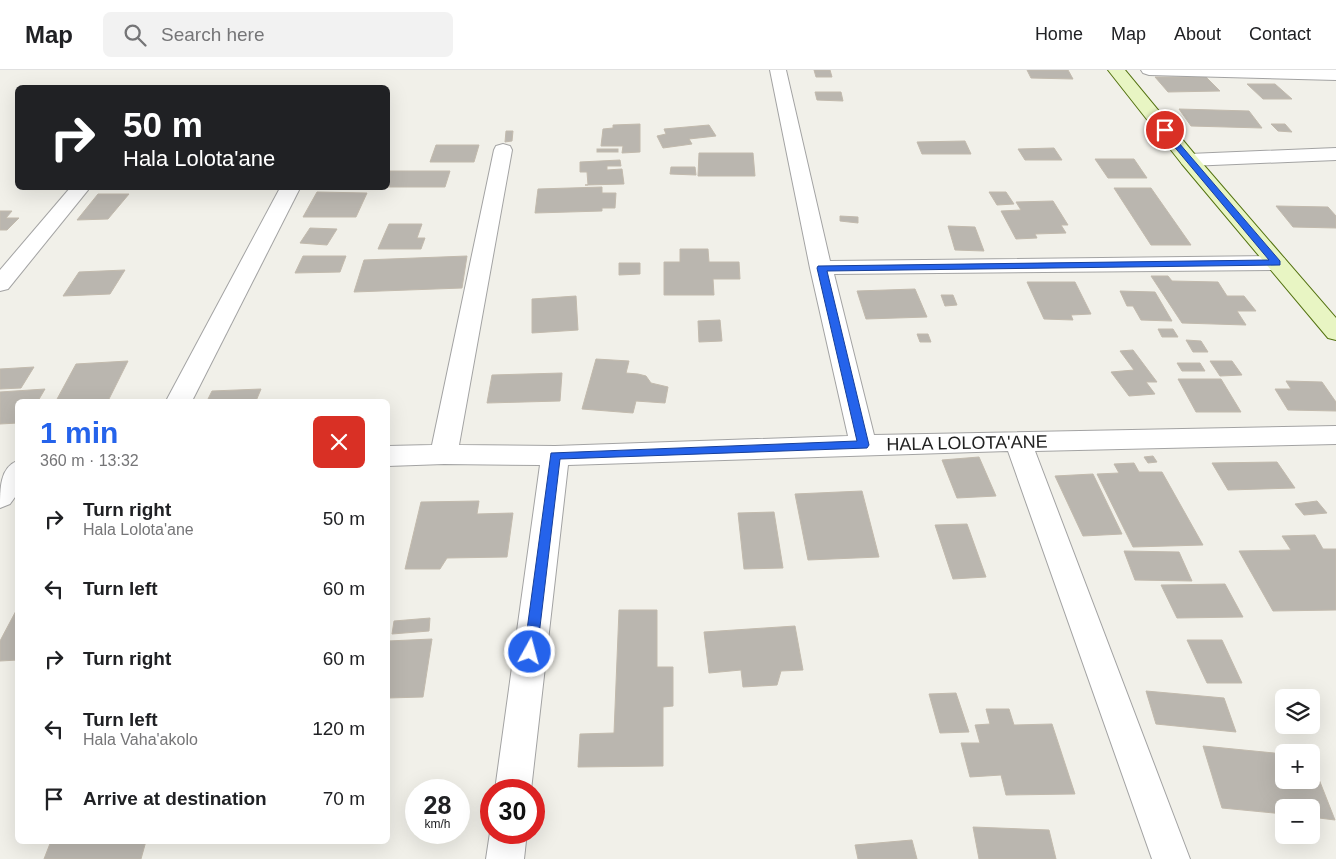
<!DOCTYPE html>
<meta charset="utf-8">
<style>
:root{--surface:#fff;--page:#f2f2f2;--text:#202124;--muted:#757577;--line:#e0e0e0;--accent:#2563eb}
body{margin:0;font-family:Arial,sans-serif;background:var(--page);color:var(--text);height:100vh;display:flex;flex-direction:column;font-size:19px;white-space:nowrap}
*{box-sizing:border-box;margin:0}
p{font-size:16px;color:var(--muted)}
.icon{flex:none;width:28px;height:28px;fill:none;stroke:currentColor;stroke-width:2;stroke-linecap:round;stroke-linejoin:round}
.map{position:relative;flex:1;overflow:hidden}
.details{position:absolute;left:15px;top:329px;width:375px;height:445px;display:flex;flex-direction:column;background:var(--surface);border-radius:8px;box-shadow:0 5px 20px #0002}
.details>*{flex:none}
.guide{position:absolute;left:15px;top:15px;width:375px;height:105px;border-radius:8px;box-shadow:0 5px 20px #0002;background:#202124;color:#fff;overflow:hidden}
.tools{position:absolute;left:1275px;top:619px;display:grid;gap:10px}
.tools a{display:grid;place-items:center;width:45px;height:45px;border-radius:8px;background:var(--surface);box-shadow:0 5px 20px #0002;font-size:25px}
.speed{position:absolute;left:405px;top:709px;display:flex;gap:10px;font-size:25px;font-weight:700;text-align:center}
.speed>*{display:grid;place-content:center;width:65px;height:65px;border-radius:50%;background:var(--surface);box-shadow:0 5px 20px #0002;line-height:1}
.speed small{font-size:12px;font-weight:400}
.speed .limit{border:8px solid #d22;background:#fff;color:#111}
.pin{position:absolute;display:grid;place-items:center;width:42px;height:42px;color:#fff;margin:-21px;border:2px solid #fff;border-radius:50%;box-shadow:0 1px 5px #0007}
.me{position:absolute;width:55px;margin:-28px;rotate:7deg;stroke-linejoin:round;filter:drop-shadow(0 0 4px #0008)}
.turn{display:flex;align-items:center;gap:18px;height:105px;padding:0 25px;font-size:22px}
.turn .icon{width:65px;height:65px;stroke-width:2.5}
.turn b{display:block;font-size:35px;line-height:42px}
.round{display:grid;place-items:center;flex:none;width:52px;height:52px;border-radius:8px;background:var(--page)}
.headline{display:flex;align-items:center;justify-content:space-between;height:85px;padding:0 25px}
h1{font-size:30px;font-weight:700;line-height:38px;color:var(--accent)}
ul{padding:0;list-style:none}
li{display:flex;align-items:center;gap:15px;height:70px;padding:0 25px}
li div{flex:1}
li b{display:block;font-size:19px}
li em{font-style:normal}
header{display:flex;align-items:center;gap:30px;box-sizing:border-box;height:70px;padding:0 25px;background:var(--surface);border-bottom:1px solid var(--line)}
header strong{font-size:24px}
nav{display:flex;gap:28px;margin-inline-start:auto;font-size:18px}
.search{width:350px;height:45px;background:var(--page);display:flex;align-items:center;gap:12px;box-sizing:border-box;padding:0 18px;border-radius:8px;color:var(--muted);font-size:19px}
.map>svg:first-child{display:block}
</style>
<header>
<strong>Map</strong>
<div class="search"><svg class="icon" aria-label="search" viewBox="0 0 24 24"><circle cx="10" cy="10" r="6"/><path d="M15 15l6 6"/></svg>Search here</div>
<nav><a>Home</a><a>Map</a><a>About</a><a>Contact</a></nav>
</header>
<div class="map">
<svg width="1336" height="789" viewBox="0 0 1336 789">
<rect width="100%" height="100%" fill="#f1f0e9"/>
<g fill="#bab6af" stroke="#c2baad">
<path d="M814,0H830L832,7H816Z"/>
<path d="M1027,0H1068L1073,9L1031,8Z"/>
<path d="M1155,7H1206L1220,21L1168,22Z"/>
<path d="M1247,14H1275L1292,29H1263Z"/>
<path d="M815,22H841L843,31L817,30Z"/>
<path d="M1179,39L1249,41L1262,58L1191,56Z"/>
<path d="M640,54V82L622,83L623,76H601L603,59L613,58V55Z"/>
<path d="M1271,54H1285L1292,62L1278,61Z"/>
<path d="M709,55L716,66L689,69L692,74L663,78L657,66L666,64L664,59Z"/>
<path d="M506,61H513L512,71L505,72Z"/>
<path d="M965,71L971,84H922L917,72Z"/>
<path d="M436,75H479L474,92H430Z"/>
<path d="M1054,78L1062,90H1025L1018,79Z"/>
<rect x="597" y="79" width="21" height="3"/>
<path d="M699,83H753L755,106H698Z"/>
<path d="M1095,89H1134L1147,108H1108Z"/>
<path d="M620,90L621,96H607V100L622,99L624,114L585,115H588L587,102H580V92Z"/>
<path d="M671,97H695L696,105L670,104Z"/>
<path d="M390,101H450L445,117H388Z"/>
<path d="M602,117V123H616L615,138H602V141L535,143L538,119Z"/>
<path d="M1114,118H1151L1191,175H1151Z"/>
<path d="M317,122L367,123L356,147H303Z"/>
<path d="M989,122H1006L1014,134L997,135Z"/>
<path d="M98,124H129L108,149L77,150Z"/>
<path d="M1053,131L1068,155H1061L1066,163L1035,164L1037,168L1016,169L1001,141L1021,140L1016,132Z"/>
<path d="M1276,136L1328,137L1336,146V158L1293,157Z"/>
<path d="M0,141H12L6,148H19L7,160H0Z"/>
<path d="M840,146L858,147V153L840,151Z"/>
<path d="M389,154H422L417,168H425L421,179H378Z"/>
<path d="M948,156L975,157L984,181L955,180Z"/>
<path d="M310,158L337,159L327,175L300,173Z"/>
<path d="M680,179H708L709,192H739L740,209H713L714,225H664V192H680Z"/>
<path d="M303,186H346L340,202L295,203Z"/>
<path d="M467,186L462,218L354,222L364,190Z"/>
<path d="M619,193H640V204L619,205Z"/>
<path d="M125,200L110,224L63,226L79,202Z"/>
<path d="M1151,206H1168L1172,211L1218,212L1227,226H1244L1256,241H1237L1246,255L1182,253Z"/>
<path d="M1027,212H1075L1091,244L1071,245L1073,250L1044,249Z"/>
<path d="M915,219L927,247L866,249L857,221Z"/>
<path d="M1120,221L1155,222L1172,251L1141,250L1133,236H1127Z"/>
<path d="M941,225H953L957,235L945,236Z"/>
<path d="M576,226L578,260L532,263V229Z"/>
<path d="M720,250L722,271L699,272L698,251Z"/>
<path d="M1158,259H1173L1178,267H1162Z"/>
<path d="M917,264H928L931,272H920Z"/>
<path d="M1186,270L1201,271L1208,282H1193Z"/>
<path d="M1133,280L1157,312H1146L1155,324L1129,326L1111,302L1134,300L1120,281Z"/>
<path d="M596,289L629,291L626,303L638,304L646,306L651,313L668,317L665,333L636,331L633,343L582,339Z"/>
<path d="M128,291L108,331H56L76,294Z"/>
<path d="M1210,291H1232L1242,305L1220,306Z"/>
<path d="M1177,293H1200L1205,301H1182Z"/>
<path d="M34,297L21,318L0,319V299Z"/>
<path d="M562,303L560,331L487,333L492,305Z"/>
<path d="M1178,309H1221L1241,342H1196Z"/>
<path d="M1286,311L1322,312L1336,332V341L1288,340L1275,319H1291Z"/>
<path d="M45,319L38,331H18V353L0,354V322Z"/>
<path d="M261,319L256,331H207L212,321Z"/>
<path d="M1153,386L1157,392L1148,393L1144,387Z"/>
<path d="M979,387L996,426L957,428L942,390Z"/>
<path d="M1277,392L1295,418L1228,420L1212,393Z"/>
<path d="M1134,393L1139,402H1162L1203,475L1133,477L1097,404L1119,403L1114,394Z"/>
<path d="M1093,404L1122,464L1083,466L1055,406Z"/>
<path d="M862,421L879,487L808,490L795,424Z"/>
<path d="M479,431L477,444L513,443L507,487L447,488L440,499H405L421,432Z"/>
<path d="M1317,431L1327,443L1304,445L1295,434Z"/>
<path d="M774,442L783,498L744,499L738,443Z"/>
<path d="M967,454L986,507L953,509L935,455Z"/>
<path d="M1315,465L1323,479H1336V540L1273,541L1239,481L1291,480L1282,466Z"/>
<path d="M1124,481L1179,482L1192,511L1135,510Z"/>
<path d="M1225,514L1243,547L1177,548L1161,515Z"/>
<path d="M18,537V590L0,591V571Z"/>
<path d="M619,540H657V597H673V636L663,637V696L578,697L580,664L614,663Z"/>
<path d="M430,548L429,561L392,564L394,551Z"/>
<path d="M795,556L803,600L781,601L777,615L743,617L741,600L709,603L704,562Z"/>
<path d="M432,569L423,627L388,628V571Z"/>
<path d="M1187,570H1222L1242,613H1207Z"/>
<path d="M1146,621L1224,628L1236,662L1156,654Z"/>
<path d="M956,623L969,662L940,663L929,624Z"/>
<path d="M986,639H1009L1014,655L1052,654L1075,724L1006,725L1001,705L970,707L961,673H980L975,655L990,654Z"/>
<path d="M1203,676L1284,684V710H1311V689L1335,750L1311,747V738H1284V744L1222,738Z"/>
<path d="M973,757L1049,760L1056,789H979Z"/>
<path d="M912,770L917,789H858L855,775Z"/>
<path d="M51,771H146L141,789H44Z"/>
</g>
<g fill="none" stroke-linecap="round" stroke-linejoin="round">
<defs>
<g id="minor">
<path d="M770,0H786L830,191L1276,186L1284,188L1287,193L1284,198L1276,200L834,204L874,365L1336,356V374L1035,381L1190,789H1152L1008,381L568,395L531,720H495L540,395L444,394L388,396V376L432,375L494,80L496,76L503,74L510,76L512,80L459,375L555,376L848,366L810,198Z"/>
<path d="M1141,0H1336V10L1149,5L1143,3Z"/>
<path d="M1336,78V90L1189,96L1182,94L1180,90L1182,86L1189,84Z"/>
<path d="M70,118H86L88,120L8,219L0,221V200Z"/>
<path d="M280,118H300L192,331H166Z"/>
<path d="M17,391L18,423L10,434L0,438C0,418 0,398 17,391Z"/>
<path d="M491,756V762H527L524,789H486Z"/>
</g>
<path id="secondary" d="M1108,0H1125L1196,86L1336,248V270L1328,268L1182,94Z"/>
</defs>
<use href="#minor" stroke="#a3a3a3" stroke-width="2"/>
<use href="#secondary" stroke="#53720f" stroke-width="2"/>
<use href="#minor" fill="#fff" fill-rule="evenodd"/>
<use href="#secondary" fill="#e8f5c3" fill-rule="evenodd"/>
</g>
<path fill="#2563eb" stroke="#184099" d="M1162,59H1167L1280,191V195L827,201L869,375L867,378L560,389L537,582L535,586L530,588L526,586L524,582L551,383L857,371L817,198L818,196L1269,190L1162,62Z"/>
<g text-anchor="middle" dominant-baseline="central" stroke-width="4.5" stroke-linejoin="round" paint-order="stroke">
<g font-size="18" fill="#222" stroke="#fff">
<text transform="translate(967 373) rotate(-1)">HALA LOLOTA'ANE</text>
</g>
</g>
</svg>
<div class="tools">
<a><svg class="icon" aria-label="layers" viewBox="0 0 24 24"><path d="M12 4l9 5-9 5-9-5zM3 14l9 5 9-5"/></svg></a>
<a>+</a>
<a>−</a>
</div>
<div class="speed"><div>28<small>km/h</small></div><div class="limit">30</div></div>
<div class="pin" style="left:1165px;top:60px;background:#d93025"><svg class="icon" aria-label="arrive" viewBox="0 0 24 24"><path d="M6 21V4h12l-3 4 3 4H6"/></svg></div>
<svg class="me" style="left:530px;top:582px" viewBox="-20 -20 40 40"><circle r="17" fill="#2563eb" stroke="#fff" stroke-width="3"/><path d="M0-11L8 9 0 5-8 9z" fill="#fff"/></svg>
<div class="guide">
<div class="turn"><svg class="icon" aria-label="right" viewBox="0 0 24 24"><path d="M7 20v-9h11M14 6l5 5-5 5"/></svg><div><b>50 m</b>Hala Lolota'ane</div></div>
</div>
<section class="details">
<div class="headline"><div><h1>1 min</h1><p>360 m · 13:32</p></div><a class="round" style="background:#d93025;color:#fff"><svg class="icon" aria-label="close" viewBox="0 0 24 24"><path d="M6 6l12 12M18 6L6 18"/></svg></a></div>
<ul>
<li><svg class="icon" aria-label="right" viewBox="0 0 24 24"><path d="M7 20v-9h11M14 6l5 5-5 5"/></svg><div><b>Turn right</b><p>Hala Lolota'ane</p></div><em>50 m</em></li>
<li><svg class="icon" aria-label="left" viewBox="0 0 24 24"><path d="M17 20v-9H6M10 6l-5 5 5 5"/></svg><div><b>Turn left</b></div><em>60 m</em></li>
<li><svg class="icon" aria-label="right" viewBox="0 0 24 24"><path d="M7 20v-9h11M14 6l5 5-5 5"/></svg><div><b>Turn right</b></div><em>60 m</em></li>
<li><svg class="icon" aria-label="left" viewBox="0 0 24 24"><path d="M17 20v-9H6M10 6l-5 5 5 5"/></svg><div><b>Turn left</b><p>Hala Vaha'akolo</p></div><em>120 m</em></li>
<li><svg class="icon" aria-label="arrive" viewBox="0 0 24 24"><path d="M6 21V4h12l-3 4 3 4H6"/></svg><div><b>Arrive at destination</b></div><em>70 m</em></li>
</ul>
</section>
</div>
